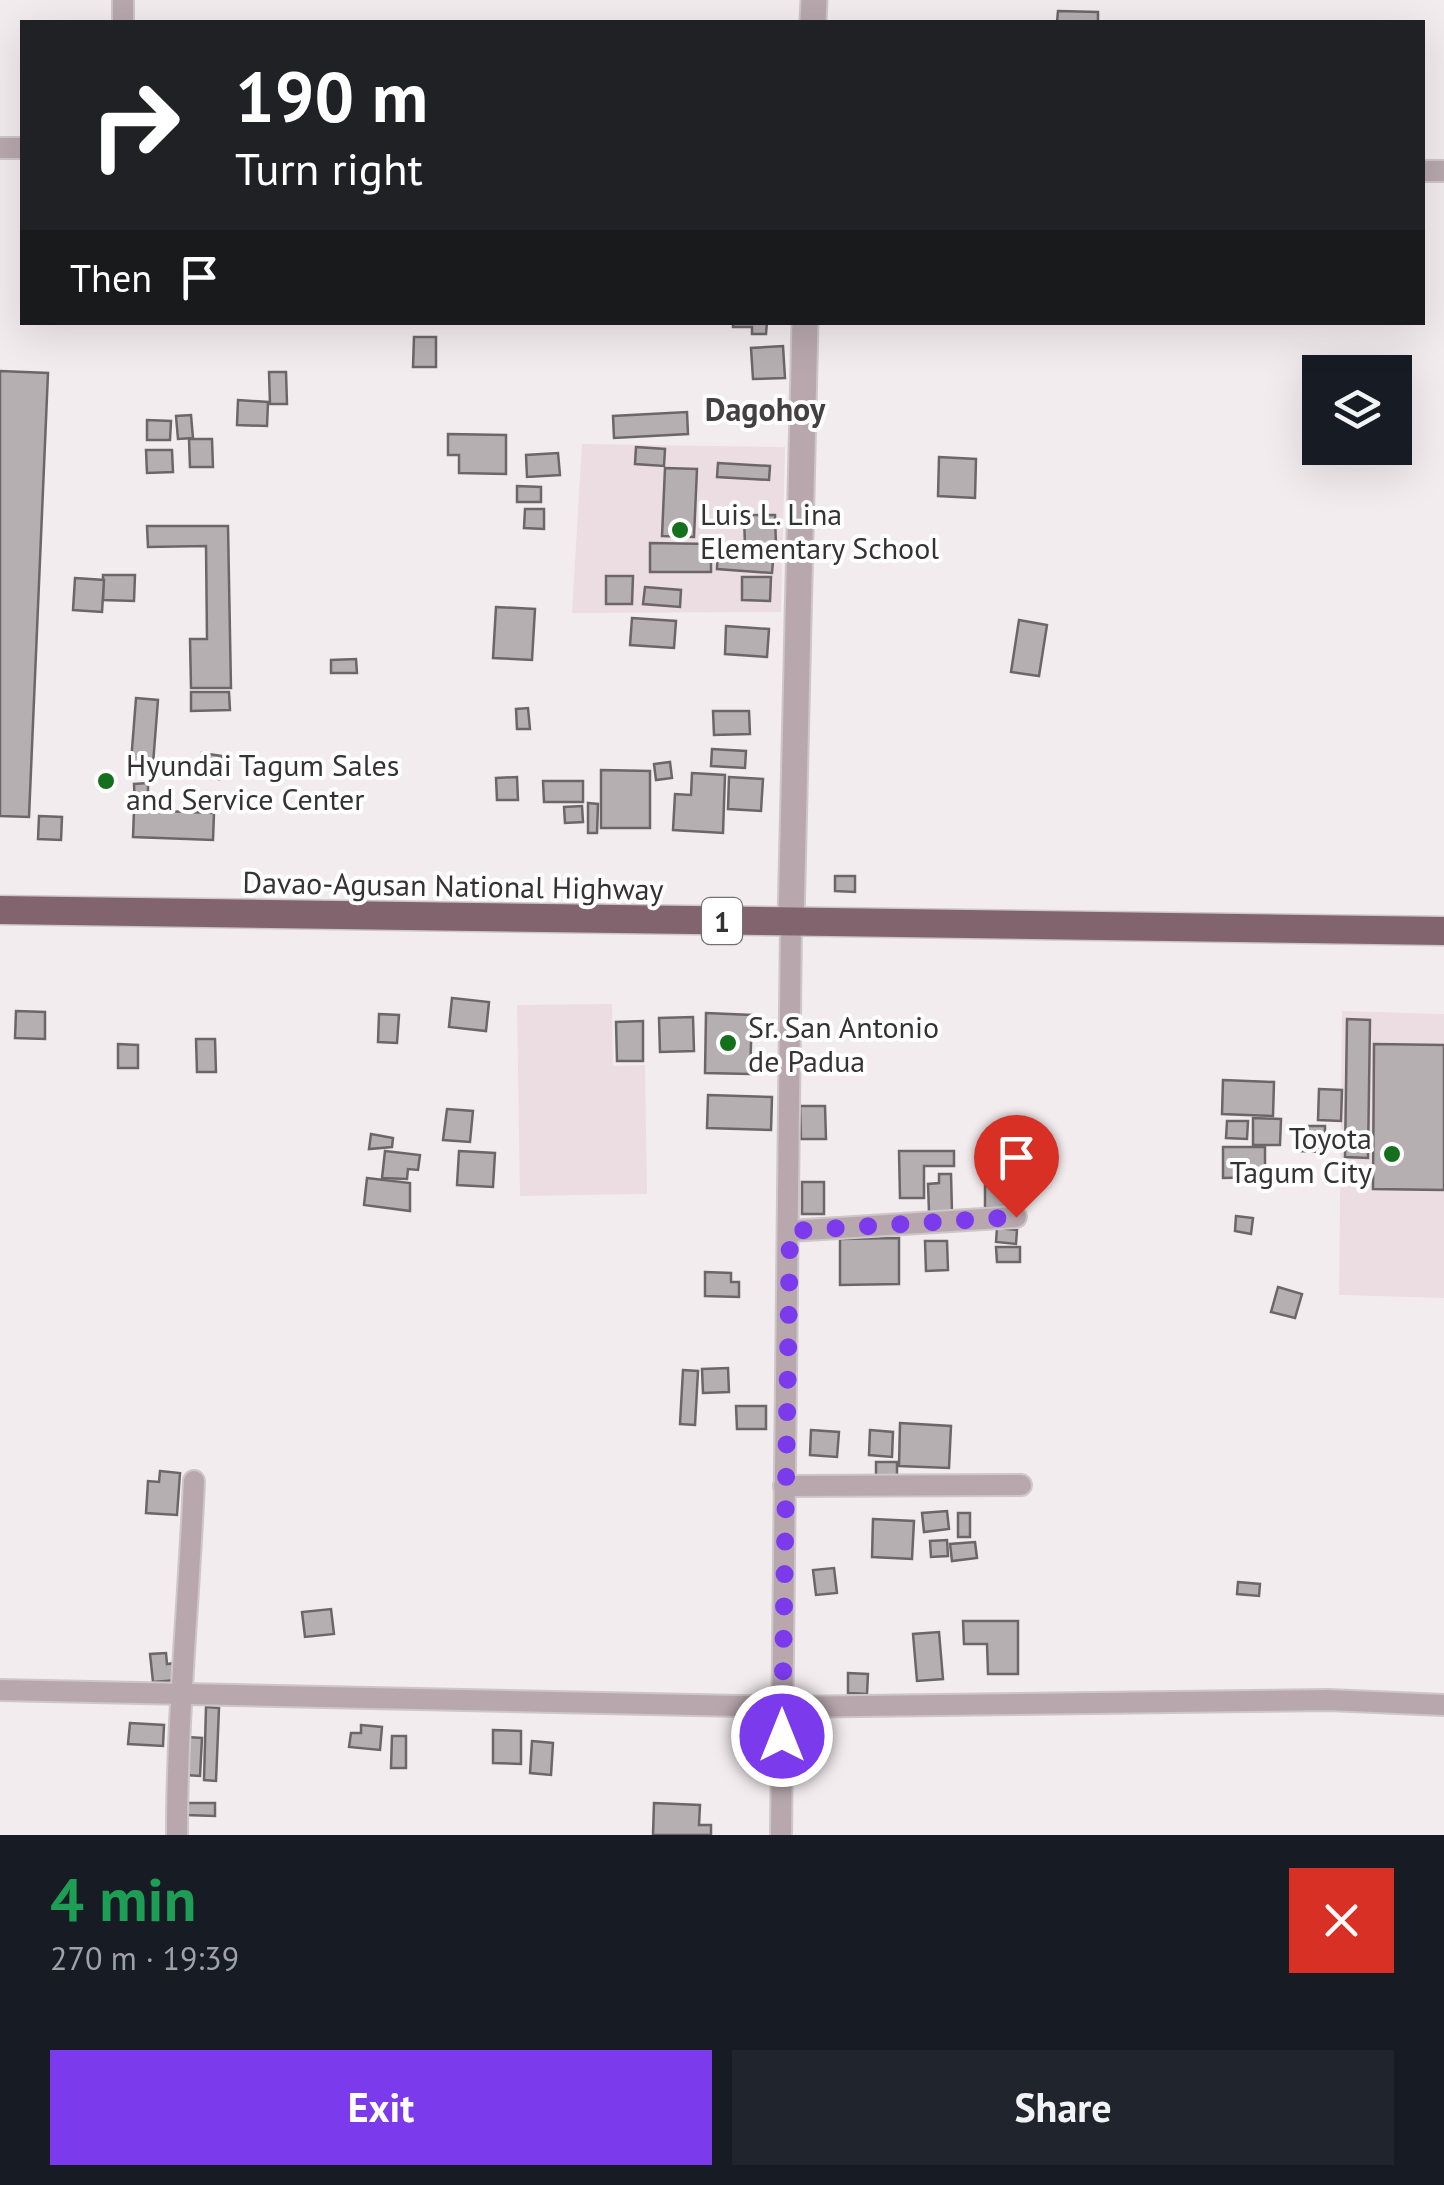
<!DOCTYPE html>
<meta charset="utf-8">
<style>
:root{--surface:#171b24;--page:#20242c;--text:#f1f3f6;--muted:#9ea1a6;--accent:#7c3aed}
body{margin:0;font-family:"PT Sans",sans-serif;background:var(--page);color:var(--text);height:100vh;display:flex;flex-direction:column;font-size:38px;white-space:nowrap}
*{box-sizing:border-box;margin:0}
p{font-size:32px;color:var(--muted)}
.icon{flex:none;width:55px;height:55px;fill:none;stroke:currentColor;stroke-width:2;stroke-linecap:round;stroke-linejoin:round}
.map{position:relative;height:1835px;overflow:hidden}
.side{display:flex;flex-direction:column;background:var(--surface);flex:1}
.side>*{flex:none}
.top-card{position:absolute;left:20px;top:20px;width:1405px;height:305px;border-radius:0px;box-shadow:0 10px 40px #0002;background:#202124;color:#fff;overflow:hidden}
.controls{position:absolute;left:1302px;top:355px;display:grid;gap:20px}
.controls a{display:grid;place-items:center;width:110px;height:110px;border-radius:0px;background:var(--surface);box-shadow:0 10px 40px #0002;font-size:50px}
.pin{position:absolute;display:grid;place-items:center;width:85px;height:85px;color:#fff;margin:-102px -42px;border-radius:50% 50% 50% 0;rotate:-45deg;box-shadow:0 0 10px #0007}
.pin .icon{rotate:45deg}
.me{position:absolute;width:110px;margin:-55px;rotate:0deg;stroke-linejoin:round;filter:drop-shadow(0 0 8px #0008)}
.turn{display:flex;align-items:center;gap:35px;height:210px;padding:0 50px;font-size:45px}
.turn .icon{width:130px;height:130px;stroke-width:2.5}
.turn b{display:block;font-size:70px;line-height:85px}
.then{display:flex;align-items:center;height:95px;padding:0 50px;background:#0003;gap:20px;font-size:38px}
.round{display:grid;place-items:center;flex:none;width:105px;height:105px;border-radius:0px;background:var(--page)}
.summary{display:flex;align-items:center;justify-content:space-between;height:170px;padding:0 50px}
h1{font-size:60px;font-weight:600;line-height:75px;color:#1e9e55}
.action{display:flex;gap:20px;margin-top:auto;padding:20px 50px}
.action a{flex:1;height:115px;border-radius:0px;background:var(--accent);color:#fff;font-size:40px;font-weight:600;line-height:115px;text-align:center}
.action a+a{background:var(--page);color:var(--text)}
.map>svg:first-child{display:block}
</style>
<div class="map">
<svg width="1444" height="1835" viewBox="0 0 1444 1835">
<rect width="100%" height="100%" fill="#f3ecef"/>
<g fill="#ecdde2">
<path d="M582,444L785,447L781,612L572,613Z"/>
<path d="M612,1004L613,1066L645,1065L647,1194L520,1196L517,1005Z"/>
<path d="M1342,1011L1444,1014V1298L1339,1295Z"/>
</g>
<g fill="#b5afb1" stroke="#6c6668" stroke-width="2.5">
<path d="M1058,11L1098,12V22H1057Z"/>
<path d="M733,322H767L766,334H752V327H733Z"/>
<path d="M414,337H436V367H413Z"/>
<path d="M783,346L785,378L753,379L751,348Z"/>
<path d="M0,371L48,373L29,817L0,816Z"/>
<path d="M269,372H286L287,404H270Z"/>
<path d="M238,400L268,402L267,426L237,425Z"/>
<path d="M687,412L688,434L614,438L613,416Z"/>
<path d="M191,415L193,438L178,439L176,416Z"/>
<path d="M147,420L171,421L170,440H147Z"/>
<path d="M448,434L506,435V474L459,473V455H448Z"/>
<path d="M189,439H212L213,467H190Z"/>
<path d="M636,447L665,449L664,466L635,464Z"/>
<path d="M146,450H172L173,472L147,473Z"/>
<path d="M558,453L560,475L527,477L526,455Z"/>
<path d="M939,457L976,459L975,498L938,496Z"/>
<path d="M718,463L770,466L769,480L717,477Z"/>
<path d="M665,468L697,469L694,537L662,536Z"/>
<path d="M517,486L541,487V502H517Z"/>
<path d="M525,509H544V529L524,528Z"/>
<path d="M744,515H775L776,546L745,547Z"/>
<path d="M147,526H228L231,688H191L190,639H207L206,546L148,547Z"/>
<path d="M650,543L711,544V572H650Z"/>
<path d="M718,546L774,550L772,573L717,569Z"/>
<path d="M103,575H135L134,601L103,600Z"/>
<path d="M606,576H633L632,604H606Z"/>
<path d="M742,577H771L770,601L742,600Z"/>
<path d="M75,578L104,580L102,612L73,610Z"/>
<path d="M645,587L681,590L680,607L643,604Z"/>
<path d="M496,607L535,609L532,660L493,658Z"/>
<path d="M632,618L676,621L674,648L630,645Z"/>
<path d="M1019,620L1047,625L1039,676L1011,672Z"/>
<path d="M726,626L769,629L767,657L725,654Z"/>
<path d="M356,659L357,673H331V660Z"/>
<path d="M191,692H229L230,710L191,711Z"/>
<path d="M136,698L158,700L153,764L131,762Z"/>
<path d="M528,708L530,729H517L516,709Z"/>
<path d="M713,711H749L750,734L714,735Z"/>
<path d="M712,749L746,751L745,768L711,766Z"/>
<path d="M202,753L222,756L219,779L199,776Z"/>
<path d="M670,762L672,778L656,780L654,764Z"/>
<path d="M601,770L650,771V828H601Z"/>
<path d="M692,773L725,775L723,833L673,830L675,794L691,795Z"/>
<path d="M517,777L518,800H497L496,778Z"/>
<path d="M729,777L763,779L761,811L728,809Z"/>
<path d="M543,781H583V802H544Z"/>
<path d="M148,783V807L135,808L134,784Z"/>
<path d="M588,803L598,804L597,833H588Z"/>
<path d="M582,806L583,822L565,823L564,807Z"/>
<path d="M134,810L214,813L213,840L133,837Z"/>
<path d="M39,816L62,817L61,840L38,839Z"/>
<path d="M835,876H855V892L835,891Z"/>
<path d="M452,998L489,1002L486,1031L449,1027Z"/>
<path d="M16,1011L45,1012V1039L15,1038Z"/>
<path d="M706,1013L752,1015L750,1074L705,1073Z"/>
<path d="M379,1014L399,1015L397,1043L378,1042Z"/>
<path d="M693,1017L694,1051L660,1052L659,1018Z"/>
<path d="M1347,1019L1370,1020L1368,1158L1345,1157Z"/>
<path d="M643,1021V1061H617L616,1022Z"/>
<path d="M196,1039H215L216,1072H197Z"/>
<path d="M118,1044L138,1045V1068H118Z"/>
<path d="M1374,1044L1444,1045V1190L1373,1189Z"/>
<path d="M1223,1080L1274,1082L1273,1116L1222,1114Z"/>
<path d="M1319,1089L1342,1090L1341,1121L1318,1120Z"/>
<path d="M708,1095L772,1097L771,1130L707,1128Z"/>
<path d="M800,1106H825L826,1139H801Z"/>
<path d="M447,1109L473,1111L470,1142L443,1140Z"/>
<path d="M1253,1118L1281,1119L1280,1145H1253Z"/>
<path d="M1227,1121H1248L1247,1139L1226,1138Z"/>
<path d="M1298,1126H1325V1152L1298,1151Z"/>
<path d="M371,1134L393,1138L392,1147L369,1149Z"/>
<path d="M1223,1147H1265V1177L1223,1178Z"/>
<path d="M385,1151L420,1155L418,1170L408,1169L407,1179L382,1178Z"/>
<path d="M459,1151L495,1153L493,1187L457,1185Z"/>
<path d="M899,1151H954V1166H924V1198H900Z"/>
<path d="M985,1153L1015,1154V1208H985Z"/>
<path d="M939,1174H951L952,1212H929L928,1184L939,1183Z"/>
<path d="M367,1178L410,1183V1211L364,1205Z"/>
<rect x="802" y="1182" width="22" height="32"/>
<path d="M1236,1216L1253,1218L1251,1234L1235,1231Z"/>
<path d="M997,1228L1017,1230L1016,1244L996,1242Z"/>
<path d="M899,1238V1284L840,1285V1239Z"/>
<path d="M925,1241H947L948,1270L926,1271Z"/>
<path d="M996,1247H1020V1262H997Z"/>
<path d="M705,1272L731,1273V1282H739V1297L705,1296Z"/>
<path d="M1278,1287L1302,1294L1295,1318L1271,1312Z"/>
<path d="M728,1368L729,1392L703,1393L702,1369Z"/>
<path d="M683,1370L698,1371L695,1425L680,1424Z"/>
<path d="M736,1406H766V1429H737Z"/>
<path d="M900,1423L951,1426L949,1468L899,1466Z"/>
<path d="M811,1430L839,1432L837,1457L810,1455Z"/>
<path d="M870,1430L893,1432L892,1457L869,1455Z"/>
<rect x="876" y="1462" width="21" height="19"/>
<path d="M160,1471L180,1473L177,1515L146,1513L148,1481L159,1482Z"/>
<path d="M947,1511L949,1529L924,1532L922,1513Z"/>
<rect x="958" y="1513" width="12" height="24"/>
<path d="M873,1519L914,1521L912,1559L872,1557Z"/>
<path d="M947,1540L948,1556L931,1557L930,1541Z"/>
<path d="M975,1542L977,1558L952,1561L950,1544Z"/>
<path d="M834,1568L837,1593L816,1595L813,1570Z"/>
<path d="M1238,1582L1260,1584L1259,1596L1237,1594Z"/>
<path d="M331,1609L334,1634L305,1637L302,1612Z"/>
<path d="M963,1621H1018V1674H988L987,1644H964Z"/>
<path d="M939,1632L943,1679L917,1681L913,1634Z"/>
<path d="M166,1653L167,1664L176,1663L177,1680L153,1682L150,1654Z"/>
<path d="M848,1673L868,1674L867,1694L848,1693Z"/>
<path d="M206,1707L219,1708L216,1781L204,1780Z"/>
<path d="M130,1723L164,1725L163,1746L128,1744Z"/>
<path d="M361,1725L382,1727L380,1750L349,1747L351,1733H361Z"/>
<path d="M756,1728V1743L734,1744V1729Z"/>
<path d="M493,1730L521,1731V1764L493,1763Z"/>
<path d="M392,1736H406V1768H391Z"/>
<path d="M187,1737L202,1738L200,1776L185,1775Z"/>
<path d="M532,1741L553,1743L551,1775L530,1773Z"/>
<path d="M185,1803H215V1816L185,1815Z"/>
<path d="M654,1803L700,1805L699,1825H711V1835H653Z"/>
</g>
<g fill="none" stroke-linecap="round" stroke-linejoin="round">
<defs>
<g id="minor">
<path d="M123,0V22"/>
<path d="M0,148H22"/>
<path d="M1422,171H1444"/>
<path d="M790,1231L1016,1217"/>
<path d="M784,1486L1021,1485"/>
<path d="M0,1690L782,1707L1328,1700L1444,1705"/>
<path d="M177,1835C177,1717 189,1600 194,1481"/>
<path d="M781,1835L791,922"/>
</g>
<g id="tertiary">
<path d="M813,22L814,0"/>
<path d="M791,922L805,322"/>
</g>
<path id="trunk" d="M0,910L1444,931"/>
</defs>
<use href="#minor" stroke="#cdc7c9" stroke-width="24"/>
<use href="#tertiary" stroke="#cdc7c9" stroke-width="29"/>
<use href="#trunk" stroke="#cdc7c9" stroke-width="31"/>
<use href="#minor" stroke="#b8a8ae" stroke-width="20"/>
<use href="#tertiary" stroke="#b8a8ae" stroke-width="25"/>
<use href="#trunk" stroke="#82646e" stroke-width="28"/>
</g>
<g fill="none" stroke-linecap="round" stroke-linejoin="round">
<path stroke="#7c3aed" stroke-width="18" stroke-dasharray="0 32.4" d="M782,1736L790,1231L1016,1217"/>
</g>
<g fill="#15701d" stroke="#fff" stroke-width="4">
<circle cx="680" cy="530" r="10"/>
<circle cx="106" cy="781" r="10"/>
<circle cx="728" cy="1043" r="10"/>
<circle cx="1392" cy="1154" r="10"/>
</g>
<g text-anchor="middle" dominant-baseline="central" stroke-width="8" stroke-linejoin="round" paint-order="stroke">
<rect fill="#fff" stroke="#727070" stroke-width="2.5" x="702" y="898" width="40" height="46" rx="8"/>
<g font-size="28" font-weight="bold" fill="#353233">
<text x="722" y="921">1</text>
</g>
<g font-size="30" fill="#353233" stroke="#fff" text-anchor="start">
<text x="700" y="513">Luis L. Lina<tspan x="700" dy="34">Elementary School</tspan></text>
<text x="126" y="764">Hyundai Tagum Sales<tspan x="126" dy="34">and Service Center</tspan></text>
<text x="748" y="1026">Sr. San Antonio<tspan x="748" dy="34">de Padua</tspan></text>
<text x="1372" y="1137" text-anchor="end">Toyota<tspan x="1372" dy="34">Tagum City</tspan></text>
</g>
<g font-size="30" fill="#353233" stroke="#fff">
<text transform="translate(453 885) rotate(1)">Davao-Agusan National Highway</text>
</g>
<g font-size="32" font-weight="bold" fill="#443f41" stroke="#fff">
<text x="765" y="409">Dagohoy</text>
</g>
</g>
</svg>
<div class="controls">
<a><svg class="icon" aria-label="layers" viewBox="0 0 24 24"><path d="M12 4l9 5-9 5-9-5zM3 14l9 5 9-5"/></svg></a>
</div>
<div class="pin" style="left:1016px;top:1217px;background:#d93025"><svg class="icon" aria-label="arrive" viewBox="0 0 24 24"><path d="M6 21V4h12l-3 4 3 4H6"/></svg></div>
<svg class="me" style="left:782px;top:1736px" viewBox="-20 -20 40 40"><circle r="17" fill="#7c3aed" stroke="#fff" stroke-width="3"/><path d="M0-11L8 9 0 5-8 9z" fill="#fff"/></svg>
<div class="top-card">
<div class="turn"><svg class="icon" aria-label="right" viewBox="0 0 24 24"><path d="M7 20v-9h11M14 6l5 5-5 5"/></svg><div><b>190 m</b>Turn right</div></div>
<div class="then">Then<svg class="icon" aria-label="arrive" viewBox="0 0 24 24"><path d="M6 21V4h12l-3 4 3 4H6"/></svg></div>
</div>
</div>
<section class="side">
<div class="summary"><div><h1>4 min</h1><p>270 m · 19:39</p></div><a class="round" style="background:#d93025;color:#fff"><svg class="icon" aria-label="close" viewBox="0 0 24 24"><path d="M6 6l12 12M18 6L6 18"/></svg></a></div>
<div class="action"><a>Exit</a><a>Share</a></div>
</section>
